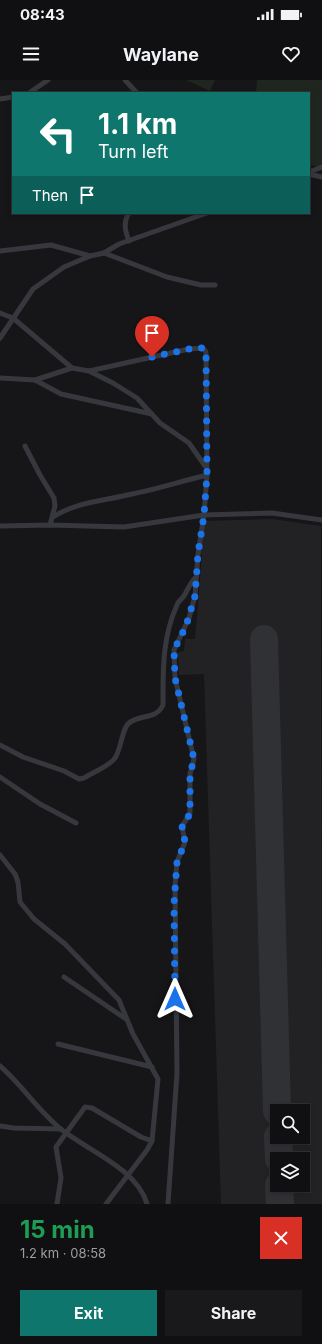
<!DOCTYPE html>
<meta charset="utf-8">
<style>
:root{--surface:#101012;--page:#19191b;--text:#f1f3f6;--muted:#9c9d9f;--line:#303032;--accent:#0f766e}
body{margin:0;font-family:Inter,sans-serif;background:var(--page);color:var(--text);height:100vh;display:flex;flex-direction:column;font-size:15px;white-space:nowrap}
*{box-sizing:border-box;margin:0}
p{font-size:13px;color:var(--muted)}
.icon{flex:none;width:22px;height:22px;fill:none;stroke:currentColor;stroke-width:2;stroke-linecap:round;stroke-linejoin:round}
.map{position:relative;height:1124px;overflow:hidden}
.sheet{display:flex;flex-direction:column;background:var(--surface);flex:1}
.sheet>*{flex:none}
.banner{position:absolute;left:12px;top:12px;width:298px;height:122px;border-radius:0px;box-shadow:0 2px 6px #0003,0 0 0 1px var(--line);background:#0f766e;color:#fff;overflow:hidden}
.fabs{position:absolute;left:270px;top:1024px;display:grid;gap:8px}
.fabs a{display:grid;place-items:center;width:40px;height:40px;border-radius:0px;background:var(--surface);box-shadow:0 2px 6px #0003,0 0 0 1px var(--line);font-size:20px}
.pin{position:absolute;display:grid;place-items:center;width:34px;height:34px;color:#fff;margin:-41px -17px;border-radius:50% 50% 50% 0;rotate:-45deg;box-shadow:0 0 4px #0007}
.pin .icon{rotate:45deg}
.me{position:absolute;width:44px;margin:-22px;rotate:0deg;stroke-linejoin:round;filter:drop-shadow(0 0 3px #0008)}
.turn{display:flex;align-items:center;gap:14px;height:84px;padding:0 20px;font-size:18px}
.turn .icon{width:52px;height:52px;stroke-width:2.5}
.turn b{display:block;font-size:28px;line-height:34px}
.then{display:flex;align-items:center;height:38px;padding:0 20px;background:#0003;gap:8px;font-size:15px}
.round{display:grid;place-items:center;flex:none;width:42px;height:42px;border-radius:0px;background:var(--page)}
.headline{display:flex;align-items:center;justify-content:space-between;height:68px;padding:0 20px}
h1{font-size:24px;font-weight:700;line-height:30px;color:#1e9e55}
.cta{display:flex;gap:8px;margin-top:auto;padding:8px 20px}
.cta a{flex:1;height:46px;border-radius:0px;background:var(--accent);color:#fff;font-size:16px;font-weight:700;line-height:46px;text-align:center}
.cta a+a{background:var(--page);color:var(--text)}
.status{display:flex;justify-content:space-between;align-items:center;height:28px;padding:0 20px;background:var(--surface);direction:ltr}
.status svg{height:11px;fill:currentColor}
header{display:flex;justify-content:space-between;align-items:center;height:52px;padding:0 20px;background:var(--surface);font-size:18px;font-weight:700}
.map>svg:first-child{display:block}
</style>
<div class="status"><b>08:43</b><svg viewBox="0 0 49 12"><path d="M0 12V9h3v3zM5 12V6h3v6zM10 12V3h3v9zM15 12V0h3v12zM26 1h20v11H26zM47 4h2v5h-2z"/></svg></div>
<header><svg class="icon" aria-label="menu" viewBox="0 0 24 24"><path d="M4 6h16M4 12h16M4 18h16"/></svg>Waylane<svg class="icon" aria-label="heart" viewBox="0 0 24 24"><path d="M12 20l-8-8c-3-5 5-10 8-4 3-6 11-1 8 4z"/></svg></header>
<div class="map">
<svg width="322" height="1124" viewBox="0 0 322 1124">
<rect width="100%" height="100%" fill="#161618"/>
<path fill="#222225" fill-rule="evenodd" d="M273,439L321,446L322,1124H221L204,594L179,595L178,572L184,571L185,559H195L202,475L199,474L204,441ZM277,1031H303V1057H277ZM277,1079H303V1105H277Z"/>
<g fill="#1e261f">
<path d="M186,0H215L210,11Z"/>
<path d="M257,0H322V87L309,85V13H256Z"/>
</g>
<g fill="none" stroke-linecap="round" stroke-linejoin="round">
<g stroke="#303135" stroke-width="28">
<path d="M264,559L277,1031"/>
<path d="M278,1057L279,1079"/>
<path d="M279,1105L280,1124"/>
</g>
<g stroke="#37383d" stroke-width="5">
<path d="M125,0L137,13"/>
<path d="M29,13L48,0"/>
<path d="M0,19L13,17"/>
<path d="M309,92L322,87"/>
<path d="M309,94L322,97"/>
<path d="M129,161C125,151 123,142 129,133"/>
<path d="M0,171L51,165L90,176L104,173L167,197L201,205H215"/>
<path d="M104,173L119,164L207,133"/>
<path d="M0,233L13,238L72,288L89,291L113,303L137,318L160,343L189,363L205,386"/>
<path d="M0,258L33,209L64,187L90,176"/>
<path d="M89,291L189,269L203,268L206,272L207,395L204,435L198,474L195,516L189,538L174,570L175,598L194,679L190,694V734L182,746L185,762L177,782L175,805L177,993L168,1124"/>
<path d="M0,298L35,300L72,288"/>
<path d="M35,300L61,314L152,334"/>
<path d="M25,366L40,395L54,418L55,426L50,445"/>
<path d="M53,437C78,421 105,421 132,414C157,409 182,401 207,395"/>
<path d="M0,446L50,445L124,447L204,435L272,433L322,440"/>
<path d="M0,665L23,677L64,691L79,699L84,698C92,693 111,685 115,678C121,670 122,648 129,643C140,634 156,640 163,625C163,591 162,558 177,525C178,521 182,519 184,516C188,509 190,503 196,497"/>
<path d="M0,697L40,724L76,743"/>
<path d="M0,775L15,794L18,802L20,822L34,839L65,864L119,920L133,954L158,999L152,1061L147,1070L106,1124"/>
<path d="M64,897L126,939"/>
<path d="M58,964L152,987"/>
<path d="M0,986C22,1005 40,1033 62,1050C89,1071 137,1089 147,1124"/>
<path d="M0,1046L14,1048L61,1049"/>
<path d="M57,1124L61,1098L56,1067L85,1027L92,1028L141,1057L152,1061"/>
</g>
</g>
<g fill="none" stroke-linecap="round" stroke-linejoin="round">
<path stroke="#1a73e8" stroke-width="7" stroke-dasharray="0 12.6" d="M152,277L189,269L203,268L206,272L207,395L204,435L198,474L195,516L186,546L174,570L175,598L194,679L190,694V734L182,746L185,762L177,782L174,824L175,919"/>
</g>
</svg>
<div class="fabs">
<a><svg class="icon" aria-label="search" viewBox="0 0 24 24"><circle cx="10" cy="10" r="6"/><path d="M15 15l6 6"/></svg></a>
<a><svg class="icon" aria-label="layers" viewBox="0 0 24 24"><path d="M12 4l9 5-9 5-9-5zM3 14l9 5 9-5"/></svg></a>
</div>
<div class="pin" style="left:152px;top:277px;background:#d93025"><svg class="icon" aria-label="arrive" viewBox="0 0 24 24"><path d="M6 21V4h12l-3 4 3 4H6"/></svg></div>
<svg class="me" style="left:175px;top:919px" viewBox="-20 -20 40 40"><path d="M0-17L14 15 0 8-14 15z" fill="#1a73e8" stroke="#fff" stroke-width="4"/></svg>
<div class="banner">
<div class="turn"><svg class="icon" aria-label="left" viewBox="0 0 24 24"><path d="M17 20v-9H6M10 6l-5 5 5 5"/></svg><div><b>1.1 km</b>Turn left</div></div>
<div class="then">Then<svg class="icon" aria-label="arrive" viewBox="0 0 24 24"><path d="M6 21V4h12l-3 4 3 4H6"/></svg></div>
</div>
</div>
<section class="sheet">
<div class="headline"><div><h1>15 min</h1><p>1.2 km · 08:58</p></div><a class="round" style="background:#d93025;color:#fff"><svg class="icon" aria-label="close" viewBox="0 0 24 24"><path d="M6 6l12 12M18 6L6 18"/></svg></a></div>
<div class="cta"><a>Exit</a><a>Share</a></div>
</section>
